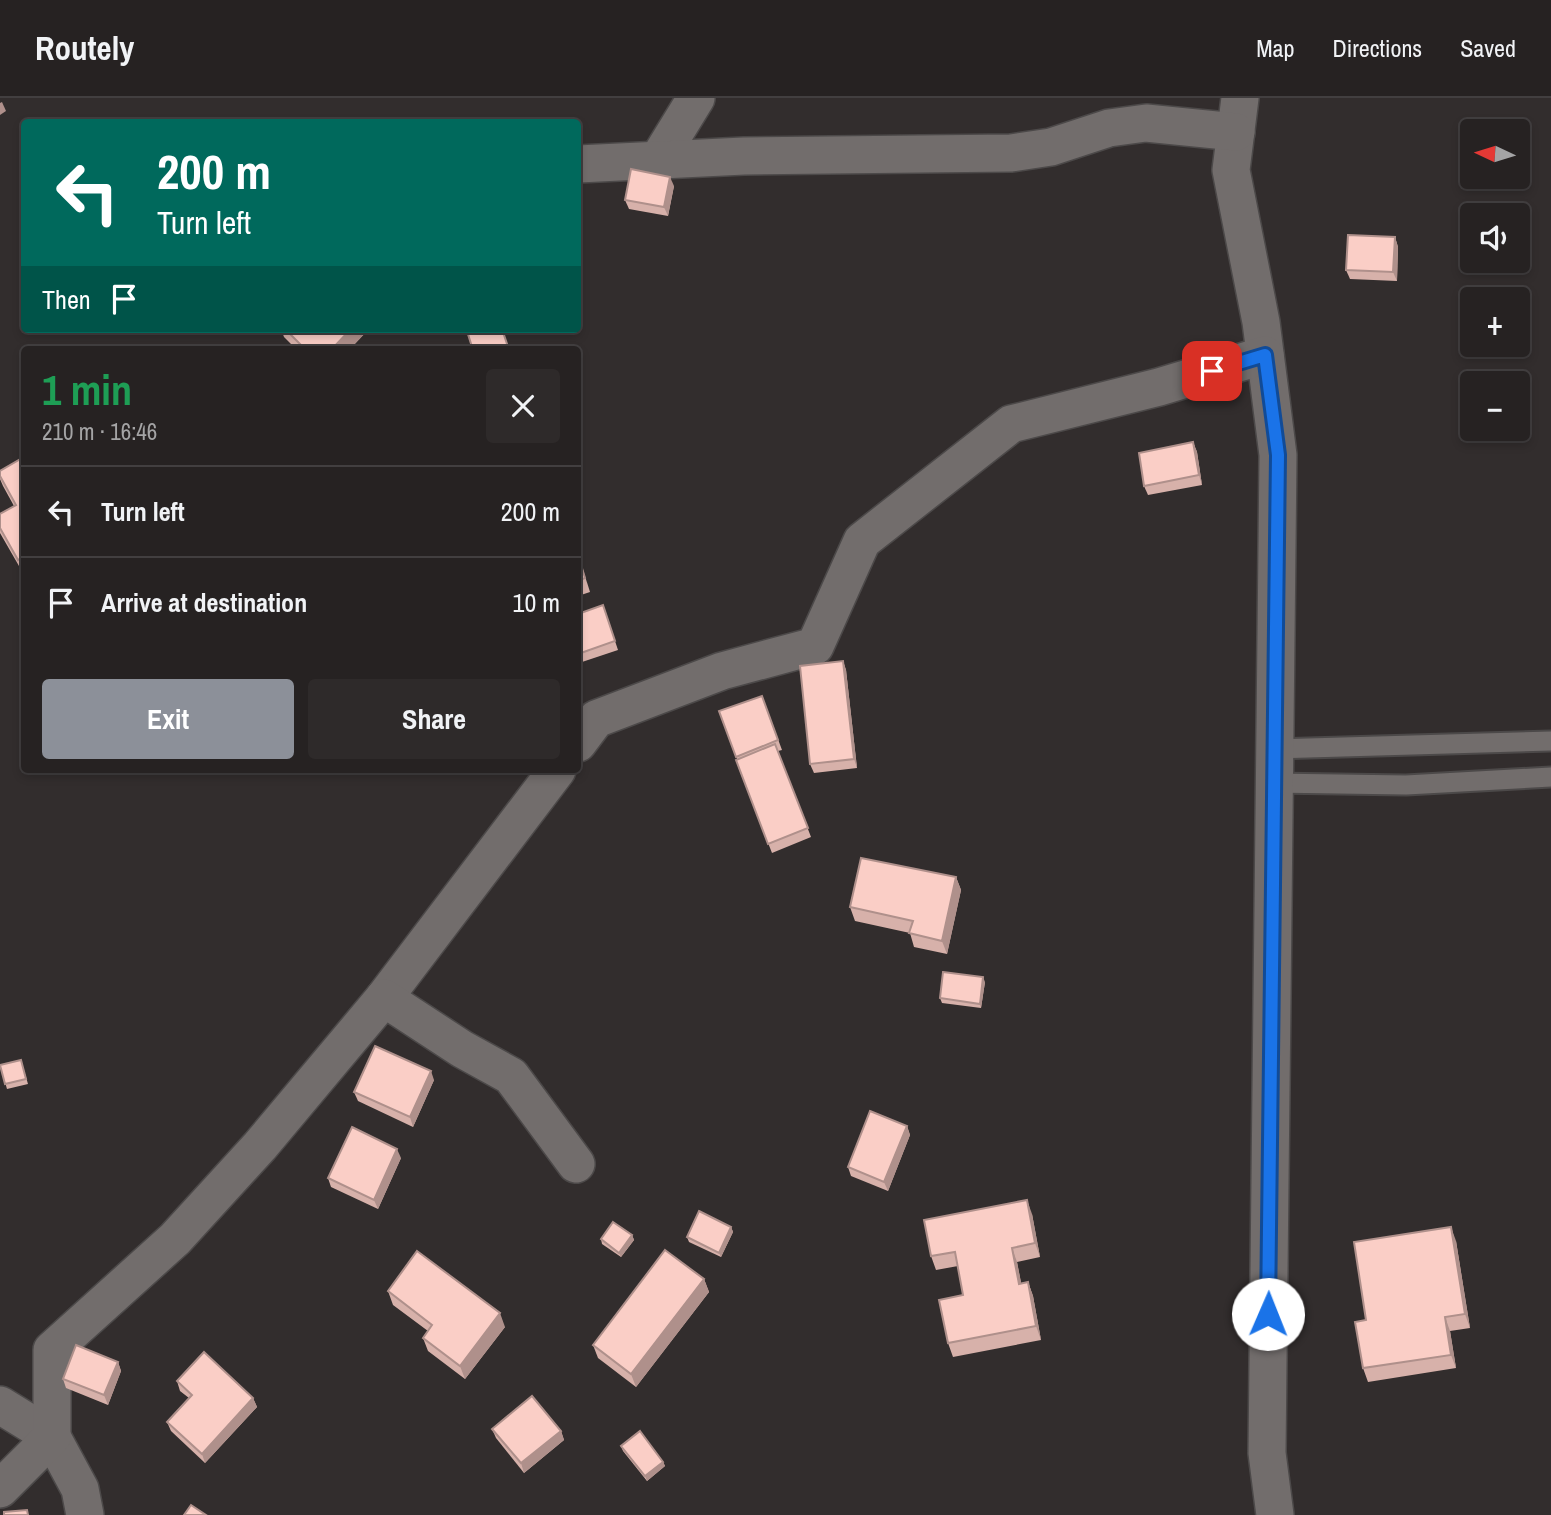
<!DOCTYPE html>
<meta charset="utf-8">
<style>
:root{--surface:#262222;--page:#2e2a2a;--text:#f1f3f6;--muted:#a4a4a5;--line:#423f40;--accent:#8c9099}
body{margin:0;font-family:"Archivo Narrow",sans-serif;background:var(--page);color:var(--text);height:100vh;display:flex;flex-direction:column;font-size:26px;white-space:nowrap}
*{box-sizing:border-box;margin:0}
p{font-size:23px;color:var(--muted)}
.icon{flex:none;width:38px;height:38px;fill:none;stroke:currentColor;stroke-width:2;stroke-linecap:round;stroke-linejoin:round}
.map{position:relative;flex:1;overflow:hidden}
.panel{position:absolute;left:21px;top:248px;width:560px;height:427px;display:flex;flex-direction:column;background:var(--surface);border-radius:7px;box-shadow:0 4px 10px #0003,0 0 0 2px var(--line)}
.panel>*{flex:none}
.top-card{position:absolute;left:21px;top:21px;width:560px;height:214px;border-radius:7px;box-shadow:0 4px 10px #0003,0 0 0 2px var(--line);background:#00695c;color:#fff;overflow:hidden}
.needle{width:46px;rotate:274deg}
.fabs{position:absolute;left:1460px;top:21px;display:grid;gap:14px}
.fabs a{display:grid;place-items:center;width:70px;height:70px;border-radius:7px;background:var(--surface);box-shadow:0 4px 10px #0003,0 0 0 2px var(--line);font-size:35px}
.pin{position:absolute;display:grid;place-items:center;width:60px;height:60px;color:#fff;margin:-30px;border-radius:14px;box-shadow:0 4px 10px #0006}
.me{position:absolute;width:77px;margin:-38px;rotate:1deg;stroke-linejoin:round;filter:drop-shadow(0 0 5px #0008)}
.turn{display:flex;align-items:center;gap:24px;height:147px;padding:0 21px;font-size:32px}
.turn .icon{width:91px;height:91px;stroke-width:2.5}
.turn b{display:block;font-size:49px;line-height:60px}
.then{display:flex;align-items:center;height:66px;padding:0 21px;background:#0003;gap:14px;font-size:26px}
.round{display:grid;place-items:center;flex:none;width:74px;height:74px;border-radius:7px;background:var(--page)}
.summary{display:flex;align-items:center;justify-content:space-between;height:119px;padding:0 21px}
h1{font-size:42px;font-weight:700;line-height:52px;color:#1e9e55}
.primary-button{display:flex;gap:14px;margin-top:auto;padding:14px 21px}
.primary-button a{flex:1;height:80px;border-radius:7px;background:var(--accent);color:#fff;font-size:28px;font-weight:700;line-height:80px;text-align:center}
.primary-button a+a{background:var(--page);color:var(--text)}
ul{padding:0;list-style:none}
li{display:flex;align-items:center;gap:21px;height:91px;padding:0 21px;border-top:2px solid var(--line)}
li div{flex:1}
li b{display:block;font-size:26px}
li em{font-style:normal}
header{display:flex;align-items:center;gap:42px;box-sizing:border-box;height:98px;padding:0 35px;background:var(--surface);border-bottom:2px solid var(--line)}
header strong{font-size:33px}
nav{display:flex;gap:38px;margin-inline-start:auto;font-size:24px}
.map>svg:first-child{display:block}
</style>
<header>
<strong>Routely</strong>
<nav><a>Map</a><a>Directions</a><a>Saved</a></nav>
</header>
<div class="map">
<svg width="1551" height="1417" viewBox="0 0 1551 1417">
<rect width="100%" height="100%" fill="#322d2d"/>
<g fill="none" stroke-linecap="round" stroke-linejoin="round">
<defs>
<g id="service">
<path d="M1273,651L1551,643"/>
<path d="M1272,685L1406,687L1551,679"/>
</g>
<g id="minor">
<path d="M1240,0L1231,72L1261,224L1278,357L1267,1355L1275,1417"/>
<path d="M658,62L696,0"/>
<path d="M578,66L744,58L1011,55L1051,49L1109,30L1146,25L1236,34"/>
<path d="M578,645L596,621L722,573L815,548L862,443L1011,326L1159,289L1265,257"/>
<path d="M384,900L557,672"/>
<path d="M0,1307L52,1339L80,1391L85,1417"/>
<path d="M0,1391L52,1339V1252L175,1141L260,1048L384,900L462,951L511,978L576,1066"/>
</g>
</defs>
<use href="#service" stroke="#4c4949" stroke-width="23"/>
<use href="#minor" stroke="#4c4949" stroke-width="40"/>
<use href="#service" stroke="#726d6c" stroke-width="19"/>
<use href="#minor" stroke="#726d6c" stroke-width="37"/>
</g>
<g fill="#d7b1aa">
<path d="M674,88L668,118L629,111L625,102Z"/>
<path d="M1395,139L1398,149L1397,183L1350,181L1346,172Z"/>
<path d="M281,231H369L349,252H297L284,239Z"/>
<path d="M1193,344L1197,354L1202,387L1148,397L1144,388Z"/>
<path d="M24,359V475H23L0,435V416L14,408L3,388L0,381V373Z"/>
<path d="M578,456L590,494L578,498Z"/>
<path d="M603,507L618,552L579,565L578,561V516Z"/>
<path d="M843,563L846,572L857,670L814,675L810,666Z"/>
<path d="M762,598L782,652L778,653L811,739L772,755L739,671L737,661L719,613Z"/>
<path d="M956,779L961,792L947,856L914,849L910,835L855,823L850,809Z"/>
<path d="M985,884L981,910L942,905L940,900Z"/>
<path d="M21,962L28,986L7,991L0,967Z"/>
<path d="M434,982L413,1029L358,1003L354,994Z"/>
<path d="M907,1028L910,1037L888,1093L851,1078L848,1069Z"/>
<path d="M401,1060L378,1111L331,1089L328,1080Z"/>
<path d="M1032,1116L1040,1159L1017,1164L1021,1185L1028,1184L1033,1198L1041,1242L953,1259L948,1245L963,1197L958,1168L936,1172L931,1158Z"/>
<path d="M731,1129L733,1134L721,1159L689,1144L687,1139Z"/>
<path d="M632,1137L634,1142L621,1159L602,1146L601,1141Z"/>
<path d="M1456,1143L1470,1230L1450,1233L1456,1270L1368,1284L1363,1270L1366,1222Z"/>
<path d="M704,1181L709,1194L636,1289L598,1260L593,1247Z"/>
<path d="M388,1193L505,1229L465,1281L428,1253L423,1240L428,1233L393,1207Z"/>
<path d="M118,1264L121,1273L108,1307L66,1290L63,1281Z"/>
<path d="M177,1283L253,1300L257,1309L205,1365L171,1333L167,1324L189,1300L180,1293Z"/>
<path d="M492,1331L561,1333L564,1342L524,1375L496,1340Z"/>
<path d="M621,1348L663,1364L665,1368L647,1383L623,1353Z"/>
</g>
<g fill="#af908b">
<path d="M2,4L6,13L0,17V5Z"/>
<path d="M670,79L674,88L668,118L664,109Z"/>
<path d="M1395,139L1398,149L1397,183L1393,174Z"/>
<path d="M351,231H369L349,252H331Z"/>
<path d="M1193,344L1197,354L1202,387L1199,377Z"/>
<path d="M843,563L846,572L857,670L854,661Z"/>
<path d="M956,779L961,792L947,856L942,843Z"/>
<path d="M983,879L985,884L981,910L980,906Z"/>
<path d="M431,973L434,982L413,1029L410,1019Z"/>
<path d="M907,1028L910,1037L888,1093L884,1084Z"/>
<path d="M397,1051L401,1060L378,1111L374,1102Z"/>
<path d="M1027,1102L1032,1116L1040,1159L1035,1145Z"/>
<path d="M731,1129L733,1134L721,1159L719,1155Z"/>
<path d="M1451,1129L1456,1143L1470,1230L1465,1216Z"/>
<path d="M632,1137L634,1142L621,1159L619,1155Z"/>
<path d="M1012,1150L1017,1164L1024,1199L1019,1186Z"/>
<path d="M704,1181L709,1194L636,1289L631,1276Z"/>
<path d="M1028,1184L1033,1198L1041,1242L1036,1228Z"/>
<path d="M500,1215L505,1229L465,1281L460,1268Z"/>
<path d="M1445,1219L1450,1233L1456,1270L1451,1257Z"/>
<path d="M118,1264L121,1273L108,1307L104,1297Z"/>
<path d="M253,1300L257,1309L205,1365L202,1356Z"/>
<path d="M561,1333L564,1342L524,1375L521,1365Z"/>
<path d="M663,1364L665,1368L647,1383L645,1378Z"/>
</g>
<g fill="#facec6" stroke="#af908b" stroke-width="2">
<path d="M631,71L670,79L664,109L625,102Z"/>
<path d="M1348,137L1395,139L1393,174L1346,172Z"/>
<path d="M285,231H351L331,252H306Z"/>
<path d="M472,231H502L509,252H473L467,233Z"/>
<path d="M1193,344L1199,377L1144,388L1139,355Z"/>
<path d="M24,359V458L18,462L0,430V416L16,407L0,378V373Z"/>
<path d="M578,457L585,480L578,483Z"/>
<path d="M603,507L615,543L578,556V516Z"/>
<path d="M843,563L854,661L810,666L800,568Z"/>
<path d="M762,598L778,642L736,659L719,613Z"/>
<path d="M775,646L808,730L768,746L736,662Z"/>
<path d="M861,760L956,779L942,843L909,835L913,823L850,809Z"/>
<path d="M943,874L983,879L980,906L940,900Z"/>
<path d="M375,948L431,973L410,1019L354,994Z"/>
<path d="M21,962L26,981L5,986L0,967Z"/>
<path d="M870,1013L907,1028L884,1084L848,1069Z"/>
<path d="M352,1029L397,1051L374,1102L328,1080Z"/>
<path d="M1027,1102L1035,1145L1012,1150L1019,1186L1028,1184L1036,1228L948,1245L939,1202L963,1197L955,1154L931,1158L924,1122Z"/>
<path d="M699,1113L731,1129L719,1155L687,1139Z"/>
<path d="M613,1124L632,1137L619,1155L601,1141Z"/>
<path d="M1451,1129L1465,1216L1445,1219L1451,1257L1363,1270L1355,1224L1366,1222L1354,1144Z"/>
<path d="M665,1152L704,1181L631,1276L593,1247Z"/>
<path d="M417,1153L500,1215L460,1268L423,1240L432,1227L388,1193Z"/>
<path d="M76,1247L118,1264L104,1297L63,1281Z"/>
<path d="M204,1254L253,1300L202,1356L167,1324L192,1297L177,1283Z"/>
<path d="M532,1298L561,1333L521,1365L492,1331Z"/>
<path d="M640,1333L663,1364L645,1378L621,1348Z"/>
<path d="M191,1407L206,1417H184Z"/>
<path d="M27,1412L28,1417H4V1414Z"/>
</g>
<g fill="none" stroke-linecap="round" stroke-linejoin="round">
<defs>
<path id="route" d="M1212,273L1265,257L1278,357L1268,1216"/>
</defs>
<use href="#route" stroke="#114b97" stroke-width="18"/>
<use href="#route" stroke="#1a73e8" stroke-width="12"/>
</g>
</svg>
<div class="fabs">
<a><svg class="needle" viewBox="-14 -14 28 28"><path d="M0-13l5 13h-10z" fill="#e53935"/><path d="M0 13l5-13h-10z" fill="#a4a4a5"/></svg></a>
<a><svg class="icon" aria-label="sound" viewBox="0 0 24 24"><path d="M4 9h4l5-4v14l-5-4H4zM17 9q2 3 0 6"/></svg></a>
<a>+</a>
<a>−</a>
</div>
<div class="pin" style="left:1212px;top:273px;background:#d93025"><svg class="icon" aria-label="arrive" viewBox="0 0 24 24"><path d="M6 21V4h12l-3 4 3 4H6"/></svg></div>
<svg class="me" style="left:1268px;top:1216px" viewBox="-20 -20 40 40"><circle r="19" fill="#fff"/><path d="M0-13L10 11 0 6-10 11z" fill="#1a73e8"/></svg>
<div class="top-card">
<div class="turn"><svg class="icon" aria-label="left" viewBox="0 0 24 24"><path d="M17 20v-9H6M10 6l-5 5 5 5"/></svg><div><b>200 m</b>Turn left</div></div>
<div class="then">Then<svg class="icon" aria-label="arrive" viewBox="0 0 24 24"><path d="M6 21V4h12l-3 4 3 4H6"/></svg></div>
</div>
<section class="panel">
<div class="summary"><div><h1>1 min</h1><p>210 m · 16:46</p></div><a class="round"><svg class="icon" aria-label="close" viewBox="0 0 24 24"><path d="M6 6l12 12M18 6L6 18"/></svg></a></div>
<ul>
<li><svg class="icon" aria-label="left" viewBox="0 0 24 24"><path d="M17 20v-9H6M10 6l-5 5 5 5"/></svg><div><b>Turn left</b></div><em>200 m</em></li>
<li><svg class="icon" aria-label="arrive" viewBox="0 0 24 24"><path d="M6 21V4h12l-3 4 3 4H6"/></svg><div><b>Arrive at destination</b></div><em>10 m</em></li>
</ul>
<div class="primary-button"><a>Exit</a><a>Share</a></div>
</section>
</div>
